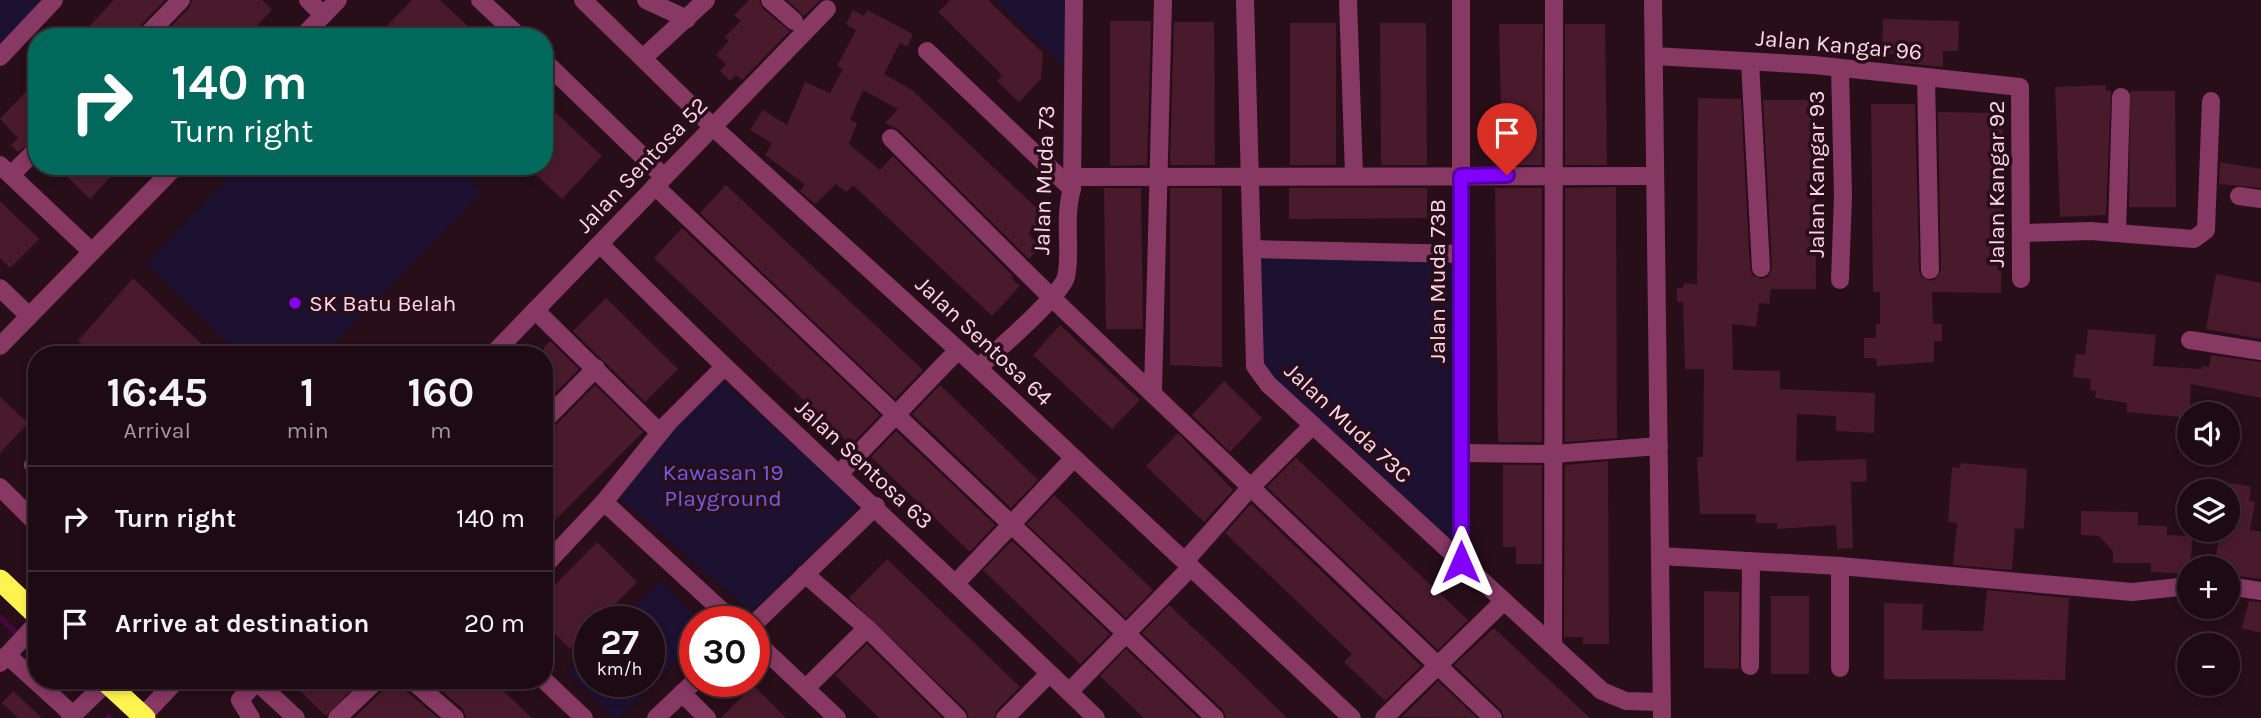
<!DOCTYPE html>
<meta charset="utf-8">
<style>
:root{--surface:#1d0a13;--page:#2a1821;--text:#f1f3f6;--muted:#a09aa0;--line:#3b2b33}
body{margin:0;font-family:Karla,sans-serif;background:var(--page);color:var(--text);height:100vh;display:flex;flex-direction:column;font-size:26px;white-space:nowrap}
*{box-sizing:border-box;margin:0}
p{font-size:23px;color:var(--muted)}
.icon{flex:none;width:38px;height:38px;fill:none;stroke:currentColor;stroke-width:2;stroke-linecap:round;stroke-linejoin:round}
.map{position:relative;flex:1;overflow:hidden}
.sheet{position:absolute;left:28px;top:346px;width:525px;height:343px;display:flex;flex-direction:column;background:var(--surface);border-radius:28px;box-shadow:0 4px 10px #0003,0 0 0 2px var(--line)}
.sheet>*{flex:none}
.banner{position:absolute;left:28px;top:28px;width:525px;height:147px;border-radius:28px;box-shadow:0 4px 10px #0003,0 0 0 2px var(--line);background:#00695c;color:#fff;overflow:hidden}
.fabs{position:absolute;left:2177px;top:402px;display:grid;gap:14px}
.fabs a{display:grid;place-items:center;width:63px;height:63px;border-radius:50%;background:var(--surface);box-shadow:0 4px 10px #0003,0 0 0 2px var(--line);font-size:35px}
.speed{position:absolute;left:574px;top:606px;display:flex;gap:14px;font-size:35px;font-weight:700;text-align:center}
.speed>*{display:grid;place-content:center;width:91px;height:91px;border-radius:50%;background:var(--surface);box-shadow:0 4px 10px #0003,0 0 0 2px var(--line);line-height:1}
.speed small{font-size:18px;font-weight:400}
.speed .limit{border:10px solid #d22;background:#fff;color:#111}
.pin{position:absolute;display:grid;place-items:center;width:60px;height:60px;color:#fff;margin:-72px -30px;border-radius:50% 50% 50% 0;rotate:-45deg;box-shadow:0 0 7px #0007}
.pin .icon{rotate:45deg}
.me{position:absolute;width:77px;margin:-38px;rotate:0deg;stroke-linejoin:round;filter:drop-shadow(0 0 5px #0008)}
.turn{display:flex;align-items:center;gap:24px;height:147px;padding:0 28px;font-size:32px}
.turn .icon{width:91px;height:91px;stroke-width:2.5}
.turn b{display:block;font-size:49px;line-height:60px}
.eta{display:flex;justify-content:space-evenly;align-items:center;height:119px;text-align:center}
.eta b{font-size:42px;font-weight:700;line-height:49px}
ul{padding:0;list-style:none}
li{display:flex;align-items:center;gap:21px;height:105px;padding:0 28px;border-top:2px solid var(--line)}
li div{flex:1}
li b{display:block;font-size:26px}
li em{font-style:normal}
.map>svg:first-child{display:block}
</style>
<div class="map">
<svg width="2261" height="718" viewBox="0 0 2261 718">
<rect width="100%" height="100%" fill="#270e19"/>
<g fill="#1d1131">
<path d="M0,0H54L0,57Z"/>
<path d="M994,0H1070L1071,72Z"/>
<path d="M240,166H456L482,192L323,355H240L146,263Z"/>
<path d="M1252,249L1461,254V562L1255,366Z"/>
<path d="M718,377L860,505L751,612L611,490Z"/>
<path d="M660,581L701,621H695V640L619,718H615L567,673L590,651V681H649V621H620Z"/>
</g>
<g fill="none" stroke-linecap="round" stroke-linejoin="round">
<g stroke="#460843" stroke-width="5">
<path d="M0,617L17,634"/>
<path d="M108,716L110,718"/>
</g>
</g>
<g fill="#481a2c">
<path d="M114,0H165L137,29L134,37H79Z"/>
<path d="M192,0H262L272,10L246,37H161L189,8Z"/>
<path d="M412,0H440L471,29L463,37H392L384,29Z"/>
<path d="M749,0H759L763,9L790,31L742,80L736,75L730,81L720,71L726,64L716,55L729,41L725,37L741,21L734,15Z"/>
<path d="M787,0H820L804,16Z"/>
<path d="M950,0H988L1043,53L1041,79L1019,102L997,81L1002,75L938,12Z"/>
<path d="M853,10L864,16L867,10L913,34L907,47L900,43L884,74L912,90L1045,216L1028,234L1041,246L1029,259L899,130L885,123L898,109L863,90L850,120L857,123L849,144L880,170L893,156L1013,276L1011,278L1020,286L992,316L853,185L846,192L836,184L815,204L800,191L805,184L765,155L772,143L750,130L763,110L787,125L805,82L830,93L843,69L837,66L856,30L846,24Z"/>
<path d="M1883,19L1959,21L1958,51H1943V67L1895,62V54H1882Z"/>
<path d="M1110,21H1151L1147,165L1110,166Z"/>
<path d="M1174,22H1214L1215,165H1170Z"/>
<rect x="1290" y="23" width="46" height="142"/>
<path d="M1380,23H1426L1427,165H1381Z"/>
<path d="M1499,24H1543L1542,165H1502Z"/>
<path d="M1565,24H1605L1607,165H1565Z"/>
<path d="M37,80V138L18,152L11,145L18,138L0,119Z"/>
<path d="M2106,85V91H2111L2106,215L2060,217L2055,87Z"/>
<path d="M2130,91H2175L2176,207H2129Z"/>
<path d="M1698,98L1741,99L1750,269L1752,275L1761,279L1768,277L1772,267L1763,100H1815L1816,289H1771L1769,304L1759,303L1756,327L1732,324L1733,370L1780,371V389L1875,393L1874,433L1836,431V416L1797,414L1796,461L1866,459L1867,481L1851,482L1853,548L1837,549L1836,525L1777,529V523H1756V514H1700L1697,457H1703L1704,369H1685L1683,302H1677V288H1683L1684,283L1697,284Z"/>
<path d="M1871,104H1915L1919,270L1921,276L1930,281L1936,279L1941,270L1938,112L2003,113L2001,293L1932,292L1933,324H1942V341H1934V362L1877,366L1876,358H1864V338H1876V324H1880V292H1873Z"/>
<path d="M556,113L602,156L562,199L527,166H544V125Z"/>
<path d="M2220,162L2261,169V188L2219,184Z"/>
<path d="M56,166H121L90,199Z"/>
<path d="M726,185L923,370L895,399L700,213Z"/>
<path d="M1616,187L1617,438L1565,442V188Z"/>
<path d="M1104,188H1141L1143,329H1106Z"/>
<path d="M1170,188H1222V367L1170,365Z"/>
<path d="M1289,188H1427V218L1289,219Z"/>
<path d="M1495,188H1542V442H1498Z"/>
<path d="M0,201L39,239L10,268L0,258Z"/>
<path d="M682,228L880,415L851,445L654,258Z"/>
<path d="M2216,274L2261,283V339L2206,329Z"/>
<path d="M133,278L213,355H93L78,341Z"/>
<path d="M606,298L678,369L645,402L573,331Z"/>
<path d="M1060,325L1140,400L1112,429L1033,355Z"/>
<path d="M2088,329L2156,335L2153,366L2202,369V366L2209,367L2211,355L2261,362V398L2191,384L2189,418L2127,412V403L2095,398L2096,391L2090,390L2091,379L2073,377L2076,354L2085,355Z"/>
<path d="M550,341L579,369L544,404V347Z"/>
<path d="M1224,381L1262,418L1230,452L1192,415Z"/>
<path d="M595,385L643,432L544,531V432L552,429Z"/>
<path d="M940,385L1038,480L1011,508L912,414Z"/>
<path d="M0,397L28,423L0,453Z"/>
<path d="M896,431L995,525L970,552L871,457Z"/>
<path d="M1178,433L1233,490L1204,522L1146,466Z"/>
<path d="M1296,458L1468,620L1438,650L1267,487Z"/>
<path d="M1608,461L1609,644H1583V637H1564L1565,465Z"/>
<path d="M1961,463L2027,469L2024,529L2015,528L2012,570L1953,565L1957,523L1948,522L1952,467L1960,468Z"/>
<path d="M1503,465H1542V564H1516V547H1503Z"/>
<path d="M2231,483L2251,487L2249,501L2255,502L2250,530L2261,532V579L2228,575V569H2214L2220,530H2228V487Z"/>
<path d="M1054,495L1153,590L1126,618L1027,524Z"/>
<path d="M1251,504L1421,666L1385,701L1344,662L1352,654L1225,533Z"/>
<path d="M2081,511L2138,512V525L2167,526V535L2193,536L2189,574L2151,572V563H2113V551L2099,536L2081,535Z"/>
<path d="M1012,541L1110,634L1080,664L983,570Z"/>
<path d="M597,542L637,582L598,621H590V630L570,649L544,623V596Z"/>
<path d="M887,559L1020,687L997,710L994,718H969L966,710L849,598Z"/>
<path d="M1987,590L2069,598L2065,680L1884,679V603L1923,604L1922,630L1983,631Z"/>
<path d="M1704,591L1739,592V669L1704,668Z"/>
<rect x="1771" y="596" width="38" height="78"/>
<path d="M2249,601L2261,602V633L2242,628Z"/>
<path d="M1169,605L1242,674L1287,718H1226L1223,710L1142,633Z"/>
<path d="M1494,628L1577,706L1590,718H1504L1501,710L1454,665Z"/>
<path d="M867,644L942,718H879L835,675Z"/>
<path d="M1126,649L1198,718H1144L1100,676Z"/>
<path d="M290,681H360L326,716Z"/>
<path d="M387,681H402L405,690L438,718H354L384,689Z"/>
<path d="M430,681H493L532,718H466L463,709Z"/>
<path d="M1438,681L1477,718L1402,717Z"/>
<path d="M753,685L786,718H721Z"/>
<path d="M13,691L42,718H18L2,703Z"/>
</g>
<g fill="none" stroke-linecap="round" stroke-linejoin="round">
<g stroke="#873863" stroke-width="18">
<path d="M308,0L323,15"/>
<path d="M480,0L520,37"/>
<path d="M583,0L713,127L978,368L1352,718"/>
<path d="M646,0L687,19"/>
<path d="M770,0L794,21"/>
<path d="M1245,0L1255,366L1268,384L1602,691L1626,701L1661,702"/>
<path d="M1348,0L1354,175"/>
<path d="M1461,0V562"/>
<path d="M1653,0L1662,718"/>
<path d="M145,37L181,0"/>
<path d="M302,37L338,0"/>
<path d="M927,51L1072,189"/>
<path d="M1654,56L1814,65L2020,87L2021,279"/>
<path d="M0,57L54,0"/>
<path d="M644,57L706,0"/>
<path d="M544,61L664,177"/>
<path d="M1750,62L1761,268"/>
<path d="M1926,78L1930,270"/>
<path d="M891,138L1051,297L1493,718"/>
<path d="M0,165L92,252"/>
<path d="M11,175L37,149"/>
<path d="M1072,177L1655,176"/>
<path d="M655,186L1215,718"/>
<path d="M2239,196L2261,199"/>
<path d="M2023,233L2090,231L2194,239L2206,230L2211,101"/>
<path d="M2117,233L2121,97"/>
<path d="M600,244C761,406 932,559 1096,718"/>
<path d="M1252,249L1461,254"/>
<path d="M1840,280L1843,196L1840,68"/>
<path d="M0,288L29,316"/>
<path d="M535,310L660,433"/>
<path d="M2190,340L2261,351"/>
<path d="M0,346L176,166"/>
<path d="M492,355L827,9"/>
<path d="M978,368C996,351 1060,297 1066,277C1072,252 1063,220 1072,189L1074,0"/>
<path d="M1153,391L1163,0"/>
<path d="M544,421L596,368"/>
<path d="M1462,453L1554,454L1659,446"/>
<path d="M33,465L37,469"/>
<path d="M840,473L958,350"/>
<path d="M0,487L37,524"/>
<path d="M604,502L733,621"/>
<path d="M1660,556L1840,566L2132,592L2189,586"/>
<path d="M1185,561L1250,488L1313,425"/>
<path d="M544,566L604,502L668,423L723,368"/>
<path d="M805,574L867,628L958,718"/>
<path d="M955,584L1074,458"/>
<path d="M2228,586L2261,591"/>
<path d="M754,624L876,506"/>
<path d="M754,640L837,718"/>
<path d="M1553,646L1554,0"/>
<path d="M7,655L73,715"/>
<path d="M0,663L37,623"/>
<path d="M1750,666L1751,562"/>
<path d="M1840,668V566"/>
<path d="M544,680L584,718"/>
<path d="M256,681L296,718"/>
<path d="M413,681L455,718"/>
<path d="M807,687L867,628"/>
<path d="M1069,692L1191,567"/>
<path d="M682,693L707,718"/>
<path d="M70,718L107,682"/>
<path d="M141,718L176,681"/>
<path d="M251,718L240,700L257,681"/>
<path d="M337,718L376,681"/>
<path d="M656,718L695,681"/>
<path d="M1005,718L1048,675"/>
<path d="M1384,718L1504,601"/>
</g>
<g stroke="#fff44f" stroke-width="21">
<path d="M0,580L37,615"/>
<path d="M105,681L145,718"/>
</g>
</g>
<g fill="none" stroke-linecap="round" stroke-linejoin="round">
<defs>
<path id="route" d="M1461,562V176L1507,175"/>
</defs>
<use href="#route" stroke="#5500a6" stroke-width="18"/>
<use href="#route" stroke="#8300ff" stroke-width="12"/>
</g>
<circle fill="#8300ff" stroke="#270e19" stroke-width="2.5" cx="295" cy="303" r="7"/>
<g text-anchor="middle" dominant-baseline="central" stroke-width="7" stroke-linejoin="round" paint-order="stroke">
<g font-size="23" fill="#ffd4e8" stroke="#270e19">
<text transform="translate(1839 45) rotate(5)">Jalan Kangar 96</text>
<text transform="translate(642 165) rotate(-46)">Jalan Sentosa 52</text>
<text transform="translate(1816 174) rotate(-90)">Jalan Kangar 93</text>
<text transform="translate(1044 180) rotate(-88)">Jalan Muda 73</text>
<text transform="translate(1996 184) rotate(-90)">Jalan Kangar 92</text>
<text transform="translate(1437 281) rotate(-90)">Jalan Muda 73B</text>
<text transform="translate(984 341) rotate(43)">Jalan Sentosa 64</text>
<text transform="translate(1348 423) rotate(43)">Jalan Muda 73C</text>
<text transform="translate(864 464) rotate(43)">Jalan Sentosa 63</text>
</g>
<g font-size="23" fill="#ffd4e8" stroke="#270e19" text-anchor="start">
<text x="309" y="303">SK Batu Belah</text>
</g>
<g font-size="23" fill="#725ce4" stroke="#270e19">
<text x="723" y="472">Kawasan 19<tspan x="723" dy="26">Playground</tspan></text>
</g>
</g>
</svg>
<div class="fabs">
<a><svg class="icon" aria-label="sound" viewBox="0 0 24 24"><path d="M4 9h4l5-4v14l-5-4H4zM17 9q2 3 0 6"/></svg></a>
<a><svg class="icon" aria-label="layers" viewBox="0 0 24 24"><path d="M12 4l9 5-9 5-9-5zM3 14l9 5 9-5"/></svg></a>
<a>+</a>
<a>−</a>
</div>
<div class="speed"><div>27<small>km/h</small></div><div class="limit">30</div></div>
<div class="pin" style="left:1507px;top:175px;background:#d93025"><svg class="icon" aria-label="arrive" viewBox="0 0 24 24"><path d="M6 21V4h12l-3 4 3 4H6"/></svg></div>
<svg class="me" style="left:1461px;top:562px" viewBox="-20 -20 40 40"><path d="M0-17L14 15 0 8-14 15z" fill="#8300ff" stroke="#fff" stroke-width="4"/></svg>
<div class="banner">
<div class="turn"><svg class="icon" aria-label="right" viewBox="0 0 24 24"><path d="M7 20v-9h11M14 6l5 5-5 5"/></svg><div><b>140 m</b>Turn right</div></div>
</div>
<section class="sheet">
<div class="eta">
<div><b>16:45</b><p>Arrival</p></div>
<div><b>1</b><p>min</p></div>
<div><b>160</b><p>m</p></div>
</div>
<ul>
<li><svg class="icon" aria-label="right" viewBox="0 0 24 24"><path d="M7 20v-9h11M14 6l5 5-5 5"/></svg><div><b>Turn right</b></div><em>140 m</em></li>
<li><svg class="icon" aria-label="arrive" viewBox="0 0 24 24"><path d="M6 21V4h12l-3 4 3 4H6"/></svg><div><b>Arrive at destination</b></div><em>20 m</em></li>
</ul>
</section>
</div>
